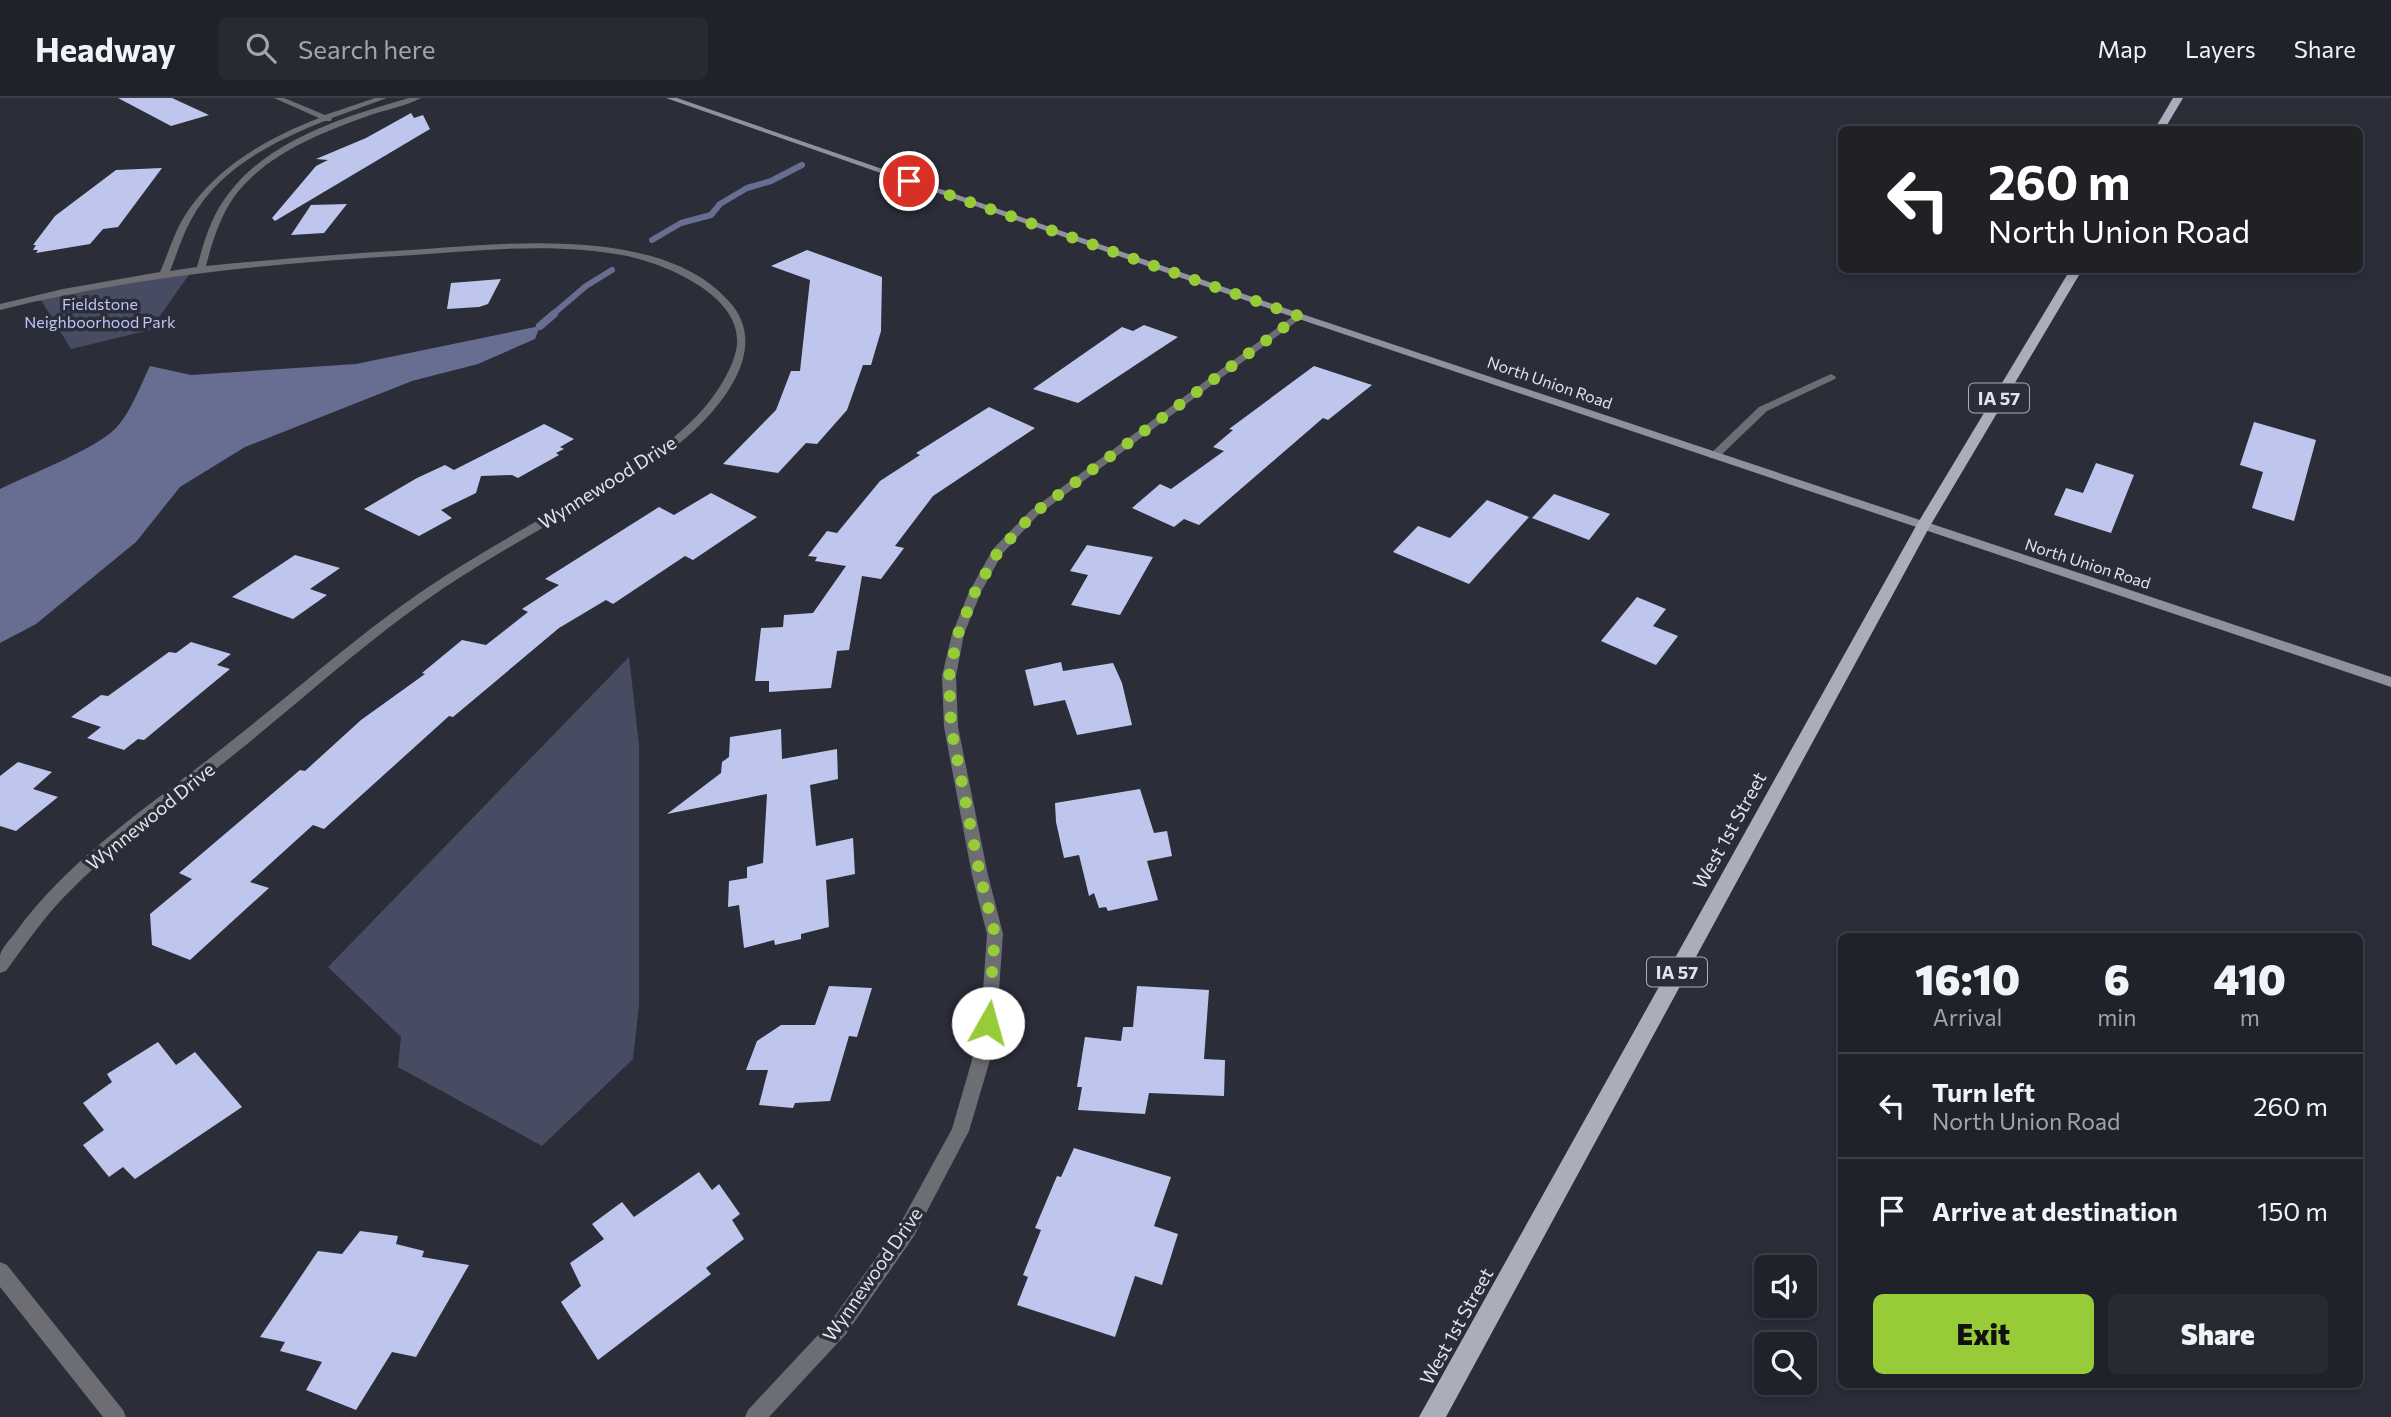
<!DOCTYPE html>
<style>
:root{--surface:#20222b;--page:#282a33;--text:#f1f3f6;--muted:#a2a4a9;--line:#3d3f47;--accent:#97cb38}
body{margin:0;font-family:Commissioner,sans-serif;background:var(--page);color:var(--text);height:100vh;display:flex;flex-direction:column;font-size:26px;white-space:nowrap}
*{box-sizing:border-box;margin:0}
p{font-size:23px;color:var(--muted)}
.icon{flex:none;width:38px;height:38px;fill:none;stroke:currentColor;stroke-width:2;stroke-linecap:round;stroke-linejoin:round}
.map{position:relative;flex:1;overflow:hidden}
.side{position:absolute;left:1838px;top:835px;width:525px;height:455px;display:flex;flex-direction:column;background:var(--surface);border-radius:10px;box-shadow:0 4px 10px #0003,0 0 0 2px var(--line)}
.side>*{flex:none}
.top-card{position:absolute;left:1838px;top:28px;width:525px;height:147px;border-radius:10px;box-shadow:0 4px 10px #0003,0 0 0 2px var(--line);background:#202124;color:#fff;overflow:hidden}
.buttons{position:absolute;left:1754px;top:1157px;display:grid;gap:14px}
.buttons a{display:grid;place-items:center;width:63px;height:63px;border-radius:10px;background:var(--surface);box-shadow:0 4px 10px #0003,0 0 0 2px var(--line);font-size:35px}
.pin{position:absolute;display:grid;place-items:center;width:60px;height:60px;color:#fff;margin:-30px;border:4px solid #fff;border-radius:50%;box-shadow:0 2px 7px #0007}
.me{position:absolute;width:77px;margin:-38px;rotate:7deg;stroke-linejoin:round;filter:drop-shadow(0 0 5px #0008)}
.turn{display:flex;align-items:center;gap:24px;height:147px;padding:0 35px;font-size:32px}
.turn .icon{width:91px;height:91px;stroke-width:2.5}
.turn b{display:block;font-size:49px;line-height:60px}
.eta{display:flex;justify-content:space-evenly;align-items:center;height:119px;text-align:center}
.eta b{font-size:42px;font-weight:800;line-height:49px}
.button{display:flex;gap:14px;margin-top:auto;padding:14px 35px}
.button a{flex:1;height:80px;border-radius:10px;background:var(--accent);color:#111;font-size:28px;font-weight:800;line-height:80px;text-align:center}
.button a+a{background:var(--page);color:var(--text)}
ul{padding:0;list-style:none}
li{display:flex;align-items:center;gap:21px;height:105px;padding:0 35px;border-top:2px solid var(--line)}
li div{flex:1}
li b{display:block;font-size:26px}
li em{font-style:normal}
header{display:flex;align-items:center;gap:42px;box-sizing:border-box;height:98px;padding:0 35px;background:var(--surface);border-bottom:2px solid var(--line)}
header strong{font-size:33px}
nav{display:flex;gap:38px;margin-inline-start:auto;font-size:24px}
.search{width:490px;height:63px;background:var(--page);display:flex;align-items:center;gap:18px;box-sizing:border-box;padding:0 24px;border-radius:10px;color:var(--muted);font-size:26px}
.map>svg:first-child{display:block}
</style>
<header>
<strong>Headway</strong>
<div class="search"><svg class="icon" aria-label="search" viewBox="0 0 24 24"><circle cx="10" cy="10" r="6"/><path d="M15 15l6 6"/></svg>Search here</div>
<nav><a>Map</a><a>Layers</a><a>Share</a></nav>
</header>
<div class="map">
<svg width="2391" height="1319" viewBox="0 0 2391 1319">
<rect width="100%" height="100%" fill="#2b2d39"/>
<g fill="#484c62">
<path d="M193,171L150,232L71,251L39,199Z"/>
<path d="M629,559L639,647V907L633,961L542,1048L398,969L401,939L328,869Z"/>
</g>
<path fill="#686e91" d="M540,228L535,241L478,266L412,283L245,349L180,389L136,444L36,526L0,545V391C28,377 96,351 116,330C131,314 140,288 150,268L191,277L356,266Z"/>
<g fill="none" stroke-linecap="round" stroke-linejoin="round">
<g stroke="#686e91" stroke-width="6">
<path d="M652,142L681,125L711,117L720,106L747,90L771,83L802,67"/>
<path d="M552,217L586,188L612,172"/>
</g>
<path stroke="#686e91" stroke-width="8" d="M540,228L554,216"/>
</g>
<g fill="#bfc6ed">
<path d="M118,0H172L209,17L171,28Z"/>
<path d="M411,15L414,20L423,17L430,31L275,123L272,120L316,68L328,62L316,61L366,40Z"/>
<path d="M162,70L118,129L103,131L90,146L36,155L38,152H33L36,147H33L55,118L116,72Z"/>
<path d="M347,106L324,135L291,137L311,107Z"/>
<path d="M807,152L882,179L881,233L871,267H863L847,312L817,346L806,345L778,375L723,366L776,312L791,273H800L810,182L771,168Z"/>
<path d="M501,181L488,206L479,209L447,211L451,185Z"/>
<path d="M1144,227L1178,239L1078,305L1033,291L1122,229L1133,233Z"/>
<path d="M1314,268L1372,287L1328,322L1323,320L1199,427L1184,421L1174,429L1132,410L1160,386L1171,391L1224,353L1213,349L1233,332L1229,331Z"/>
<path d="M989,309L1035,330L933,398L895,448L904,450L881,481L862,478L849,552L837,553L831,590L769,594V583H755L761,530L783,529L784,517L813,515L846,468L815,463L817,459L808,458L827,433L837,435L880,383L920,357L916,355Z"/>
<path d="M2254,324L2316,342L2294,423L2252,410L2263,374L2240,367Z"/>
<path d="M544,326L574,341L560,349L564,351L556,355L559,357L518,380L512,377L481,378L476,395L441,412L452,420L419,438L364,411L417,380L445,367L454,372Z"/>
<path d="M2096,365L2134,377L2111,435L2054,417L2066,390L2083,395Z"/>
<path d="M711,395L757,419L693,462L685,458L613,506L606,502L559,530L453,619L449,618L324,731L313,727L250,784L269,790L190,862L152,847L150,816L192,781L179,775L300,672L305,673L361,622L425,576L422,575L462,542L486,547L528,514L522,511L559,487L545,481L659,409L674,417Z"/>
<path d="M1554,396L1610,416L1589,442L1532,420Z"/>
<path d="M1487,402L1529,419L1469,486L1393,454L1418,428L1450,440Z"/>
<path d="M1087,447L1153,459L1120,517L1071,507L1088,477L1070,473Z"/>
<path d="M295,457L340,470L310,491L327,497L293,521L232,499Z"/>
<path d="M1637,499L1666,511L1653,528L1678,538L1656,567L1601,543Z"/>
<path d="M191,544L231,556L217,567L230,571L144,642L138,641L124,652L87,640L101,629L71,619L101,597L108,598L169,554L176,555Z"/>
<path d="M1061,564L1063,573L1113,565L1122,585L1132,627L1077,637L1065,602L1034,608L1025,572Z"/>
<path d="M781,631L782,661L837,651L838,681L810,687L816,748L853,740L855,776L826,782L829,829L801,836V841L775,847L774,842L744,850L739,807L728,809L729,783L747,780V769L763,765L767,696L667,716L721,675L722,664L729,659L730,639Z"/>
<path d="M18,664L52,674L33,691L58,699L16,733L0,728V678Z"/>
<path d="M1140,691L1154,735L1167,733L1172,758L1147,763L1158,802L1108,813L1106,809L1099,810L1094,795L1089,798L1079,757L1064,760L1056,724L1055,705Z"/>
<path d="M829,888L872,890L857,939L849,938L830,1003L795,1005L793,1010L759,1007L768,972H746L757,943L781,927H815Z"/>
<path d="M1137,888L1209,892L1204,961L1225,962L1224,998L1149,995L1145,1016L1078,1012L1082,989H1077L1085,939L1121,943L1123,929H1133Z"/>
<path d="M158,944L176,967L195,954L242,1009L135,1081L123,1069L109,1079L83,1047L104,1032L83,1005L112,984L107,976Z"/>
<path d="M1074,1050L1171,1079L1154,1128L1178,1136L1162,1187L1135,1178L1115,1239L1017,1207L1028,1179L1023,1177L1041,1132L1035,1130L1057,1078L1061,1079Z"/>
<path d="M699,1074L712,1092L719,1086L740,1116L732,1122L744,1141L706,1170L711,1176L598,1262L561,1204L581,1188L570,1165L604,1141L592,1126L622,1104L634,1119Z"/>
<path d="M360,1133L398,1138L396,1146L424,1153L422,1159L469,1167L416,1259L392,1254L356,1312L306,1292L322,1264L280,1253L285,1244L260,1239L318,1153L342,1156Z"/>
</g>
<g fill="none" stroke-linecap="round" stroke-linejoin="round">
<path fill="#6c6e74" fill-rule="evenodd" d="M1831,276L1836,279L1835,281L1767,313L1718,360H1710L1708,358L1759,309Z"/>
<g fill="#6c6e74" fill-rule="evenodd">
<path d="M274,0H284L325,17L375,0H387L332,20L331,23H325C274,43 218,71 191,122C182,138 177,156 170,173L197,169C204,143 212,116 229,95C270,41 347,18 409,0H421C405,9 383,12 365,19C318,36 265,57 234,99C220,119 212,144 206,168C274,161 342,156 410,152C504,146 666,125 733,208C760,243 738,284 712,314C673,359 616,388 565,417C528,438 492,459 456,482C383,529 319,587 252,642C189,694 121,740 64,799C42,822 25,847 6,873L0,875C0,869 0,863 0,857C2,850 10,841 15,835C72,756 159,702 234,641C304,586 370,526 445,478C483,454 521,432 560,410C611,382 667,353 705,309C719,292 735,267 737,246C741,197 665,166 627,158C557,144 484,152 414,157C273,165 137,178 0,212V206L63,191L160,174C168,156 174,135 184,119C215,69 266,41 319,20Z"/>
<path d="M1296,216L1304,218L1038,417L1002,456L981,494L964,536L956,578L958,629L988,777L1003,836L998,906L990,962L969,1033L914,1138L846,1236L769,1319H745L748,1312L832,1222L900,1126L952,1031L972,962L982,906L987,836L972,777L944,629L942,578L952,536L969,494L993,451L1030,413Z"/>
<path d="M0,1164L7,1167L123,1312L126,1319H103L0,1189Z"/>
</g>
<path fill="#8f919c" fill-rule="evenodd" d="M666,0H677L1302,216L2391,579V589L1296,220Z"/>
<g fill="#aaadba" fill-rule="evenodd">
<path d="M2173,0H2183L2164,32H2154Z"/>
<path d="M2070,172H2082L1930,428L1446,1319H1419L1916,428Z"/>
</g>
</g>
<g fill="none" stroke-linecap="round" stroke-linejoin="round">
<path stroke="#97cb38" stroke-width="12" stroke-dasharray="0 21.6" d="M909,83L1299,218L1034,415L998,454L975,494L958,536L949,578L951,629L980,777L995,836L988,925"/>
</g>
<g text-anchor="middle" dominant-baseline="central" stroke-width="7" stroke-linejoin="round" paint-order="stroke">
<g font-size="16" fill="#bdc5f5" stroke="#2b2d39">
<text x="100" y="205">Fieldstone<tspan x="100" dy="18">Neighboorhood Park</tspan></text>
</g>
<g font-size="16" fill="#e2e3eb" stroke="#2b2d39">
<text transform="translate(1550 284) rotate(19)">North Union Road</text>
<text transform="translate(2088 465) rotate(18)">North Union Road</text>
</g>
<g fill="#2b2d39" stroke="#abacb6" stroke-width="2">
<rect x="1969" y="285.5" width="60" height="29" rx="5"/>
<rect x="1647" y="859.5" width="60" height="29" rx="5"/>
</g>
<g font-size="18" font-weight="bold" fill="#e2e3eb">
<text x="1999" y="300">IA 57</text>
<text x="1677" y="874">IA 57</text>
</g>
<g font-size="19" fill="#e2e3eb" stroke="#2b2d39">
<text transform="translate(607 384) rotate(-32)">Wynnewood Drive</text>
<text transform="translate(150 718) rotate(-39)">Wynnewood Drive</text>
<text transform="translate(1729 732) rotate(-61)">West 1st Street</text>
<text transform="translate(872 1176) rotate(-55)">Wynnewood Drive</text>
<text transform="translate(1456 1228) rotate(-61)">West 1st Street</text>
</g>
</g>
</svg>
<div class="buttons">
<a><svg class="icon" aria-label="sound" viewBox="0 0 24 24"><path d="M4 9h4l5-4v14l-5-4H4zM17 9q2 3 0 6"/></svg></a>
<a><svg class="icon" aria-label="search" viewBox="0 0 24 24"><circle cx="10" cy="10" r="6"/><path d="M15 15l6 6"/></svg></a>
</div>
<div class="pin" style="left:909px;top:83px;background:#d93025"><svg class="icon" aria-label="arrive" viewBox="0 0 24 24"><path d="M6 21V4h12l-3 4 3 4H6"/></svg></div>
<svg class="me" style="left:988px;top:925px" viewBox="-20 -20 40 40"><circle r="19" fill="#fff"/><path d="M0-13L10 11 0 6-10 11z" fill="#97cb38"/></svg>
<div class="top-card">
<div class="turn"><svg class="icon" aria-label="left" viewBox="0 0 24 24"><path d="M17 20v-9H6M10 6l-5 5 5 5"/></svg><div><b>260 m</b>North Union Road</div></div>
</div>
<section class="side">
<div class="eta">
<div><b>16:10</b><p>Arrival</p></div>
<div><b>6</b><p>min</p></div>
<div><b>410</b><p>m</p></div>
</div>
<ul>
<li><svg class="icon" aria-label="left" viewBox="0 0 24 24"><path d="M17 20v-9H6M10 6l-5 5 5 5"/></svg><div><b>Turn left</b><p>North Union Road</p></div><em>260 m</em></li>
<li><svg class="icon" aria-label="arrive" viewBox="0 0 24 24"><path d="M6 21V4h12l-3 4 3 4H6"/></svg><div><b>Arrive at destination</b></div><em>150 m</em></li>
</ul>
<div class="button"><a>Exit</a><a>Share</a></div>
</section>
</div>
